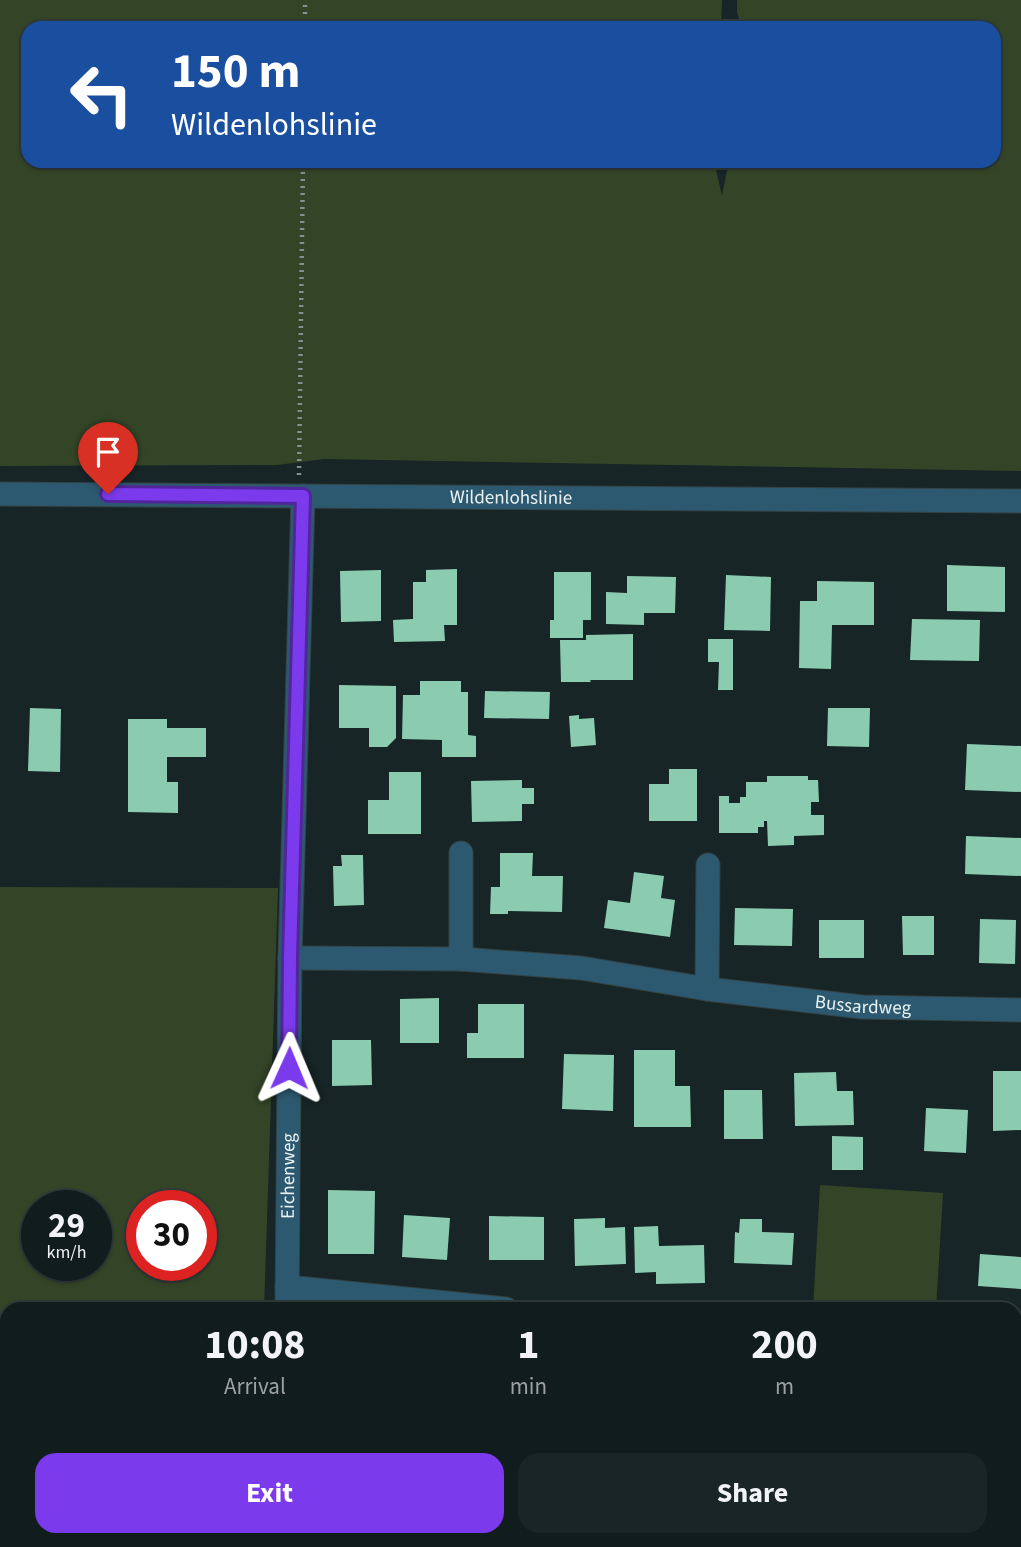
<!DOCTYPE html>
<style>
:root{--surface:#111c1c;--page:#1a2525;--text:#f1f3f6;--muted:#9ca1a3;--line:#303a3b;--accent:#7c3aed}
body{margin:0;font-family:"Source Sans 3",sans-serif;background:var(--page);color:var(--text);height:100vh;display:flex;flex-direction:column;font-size:26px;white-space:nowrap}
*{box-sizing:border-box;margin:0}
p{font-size:23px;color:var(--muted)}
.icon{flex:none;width:38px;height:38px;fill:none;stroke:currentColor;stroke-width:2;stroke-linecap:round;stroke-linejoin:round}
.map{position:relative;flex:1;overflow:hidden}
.sheet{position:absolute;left:0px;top:1302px;width:1022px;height:245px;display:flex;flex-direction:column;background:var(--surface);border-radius:21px 21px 0 0;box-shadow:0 2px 5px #0004,0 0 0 2px var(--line)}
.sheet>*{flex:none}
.guide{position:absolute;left:21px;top:21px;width:980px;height:147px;border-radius:21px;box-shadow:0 2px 5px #0004,0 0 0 2px var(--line);background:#1a4fa0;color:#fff;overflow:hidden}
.speed{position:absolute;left:21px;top:1190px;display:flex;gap:14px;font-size:35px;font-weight:700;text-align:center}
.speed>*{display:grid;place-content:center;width:91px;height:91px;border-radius:50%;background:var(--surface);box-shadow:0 2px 5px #0004,0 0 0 2px var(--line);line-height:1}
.speed small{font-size:18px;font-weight:400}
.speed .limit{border:10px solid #d22;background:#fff;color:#111}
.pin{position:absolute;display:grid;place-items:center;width:60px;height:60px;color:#fff;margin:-72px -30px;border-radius:50% 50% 50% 0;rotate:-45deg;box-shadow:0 0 7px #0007}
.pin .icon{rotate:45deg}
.me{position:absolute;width:77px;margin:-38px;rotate:1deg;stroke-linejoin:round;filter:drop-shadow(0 0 5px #0008)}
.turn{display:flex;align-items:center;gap:24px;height:147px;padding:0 35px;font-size:32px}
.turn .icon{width:91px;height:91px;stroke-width:2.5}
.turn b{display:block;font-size:49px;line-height:60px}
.eta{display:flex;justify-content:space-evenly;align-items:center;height:119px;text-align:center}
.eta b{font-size:42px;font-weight:700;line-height:49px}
.button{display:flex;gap:14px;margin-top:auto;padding:14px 35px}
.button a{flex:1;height:80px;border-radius:21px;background:var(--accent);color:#fff;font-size:28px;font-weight:700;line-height:80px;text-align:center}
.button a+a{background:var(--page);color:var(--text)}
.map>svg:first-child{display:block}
</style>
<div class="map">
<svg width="1021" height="1547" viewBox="0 0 1021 1547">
<rect width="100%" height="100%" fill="#172526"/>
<g fill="#344527" fill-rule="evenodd">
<path d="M0,0H722L721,28H28V161H714L722,196L729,161H994V28H742L737,12V0H1021V471L324,459L277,465L0,466Z"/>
<path d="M0,887L278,888L264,1309H7V1540H256V1547H0ZM37,1206H96V1265H37ZM142,1206H201V1265H142Z"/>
<path d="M820,1185L943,1193L936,1309H813Z"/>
</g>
<g fill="#8bccb1">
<path d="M947,565L1005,567V612L947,611Z"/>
<path d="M457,569V625H444L445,641L394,642L393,620L413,619V582H426V570Z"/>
<path d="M381,570V621L341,622L340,571Z"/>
<path d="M554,572H591V620H583V638H550V620H554Z"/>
<path d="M726,575L771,577L770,631L724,630Z"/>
<path d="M627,576L676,577L675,613H644V625L606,624V592L627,593Z"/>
<path d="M817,581L874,582V625H832L831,669L799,668L800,601H817Z"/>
<path d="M912,619L980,620L979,661L910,660Z"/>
<path d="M633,634V680H590L591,682H561L560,640H586V635Z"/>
<path d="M708,639H733V690H718L719,662H708Z"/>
<path d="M420,681H461V692H468V735L476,736V757H442V740L402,739L403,695H420Z"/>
<path d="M339,685L396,686V738L387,747H369V728H339Z"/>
<path d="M485,691L550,692L549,719L484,718Z"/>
<path d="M30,708L61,709L60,772L28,771Z"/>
<path d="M828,708H870L869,747L827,746Z"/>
<path d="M579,715V719L594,718L596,745L571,747L569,716Z"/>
<path d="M128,719H167V728H206V757H167V782H178V813L128,812Z"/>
<path d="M967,744L1021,746V792L965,790Z"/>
<path d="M669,769H697V821H649V784H669Z"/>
<path d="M389,772H421V834H368V800H389Z"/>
<path d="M767,776H808V780H818L819,802H811V815H824V835L794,836V845L768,846L767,821H764V827H758V833H719V796H729V803H740V797H746V782H767Z"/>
<path d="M522,780V788H534V804H522V821L472,822L471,781Z"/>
<path d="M966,836L1021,838V876L965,874Z"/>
<path d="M500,853H533L532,876H563L562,912L508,911V914H490L491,887H500Z"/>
<path d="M341,855H363L364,905L334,906L333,866H342Z"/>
<path d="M634,872L664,876L661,898L675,900L670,937L604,928L608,900L630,903Z"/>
<path d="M735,908L793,909L792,946L734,945Z"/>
<path d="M902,916H934V955H903Z"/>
<path d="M980,919L1016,920L1015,964L979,963Z"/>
<rect x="819" y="920" width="45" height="38"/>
<path d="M439,998V1043H400V999Z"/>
<path d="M478,1004H524V1058H467V1033H478Z"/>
<path d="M332,1040H371L372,1085L332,1086Z"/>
<path d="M634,1050H675V1086H690L691,1127H634Z"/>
<path d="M564,1054L614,1055L613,1111L562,1109Z"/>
<path d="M993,1071H1021V1130L993,1131Z"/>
<path d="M836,1072L837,1091H853L854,1125L795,1126L794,1073Z"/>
<path d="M724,1090H762L763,1139H724Z"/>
<path d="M926,1108L968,1110L966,1153L924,1151Z"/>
<path d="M832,1136L863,1137V1170H832Z"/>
<path d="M328,1190L375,1191L374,1254H328Z"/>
<path d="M404,1215L450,1218L447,1260L402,1257Z"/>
<path d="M489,1216L544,1217V1260H489Z"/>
<path d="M605,1218V1228L625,1227L626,1264L575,1266L574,1219Z"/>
<path d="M740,1219H762V1232L794,1233L792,1265L734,1263L735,1232L739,1233Z"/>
<path d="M658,1226L659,1246L704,1245L705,1283L656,1284V1272L635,1273L634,1227Z"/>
<path d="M980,1254L1021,1257V1289L978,1286Z"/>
<rect x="325" y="1540" width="41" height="7"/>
<rect x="386" y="1540" width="46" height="7"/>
<rect x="472" y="1540" width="51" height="7"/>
<path d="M562,1540H604V1547H561Z"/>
<rect x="628" y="1540" width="62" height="7"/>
<rect x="713" y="1540" width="49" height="7"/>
</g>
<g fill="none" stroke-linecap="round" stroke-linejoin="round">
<defs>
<g id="street">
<path id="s1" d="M0,494L1021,501"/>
<path id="s2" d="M290,958L461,959L581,968L707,989L862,1007L1021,1010"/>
<path d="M461,959V853"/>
<path d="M707,989L708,865"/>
<path d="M287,1287L506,1309"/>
<path id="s3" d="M287,1309L290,958L303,496"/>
<path d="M1015,1367H1021"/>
<path d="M281,1547V1540"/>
</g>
</defs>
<use href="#street" stroke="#344243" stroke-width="25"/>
<g stroke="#849090" stroke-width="4.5" stroke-dasharray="2 5" stroke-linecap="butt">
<path d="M305,28V0"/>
<path d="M299,475L303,161"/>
</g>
<use href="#street" stroke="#2d5970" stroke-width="23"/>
</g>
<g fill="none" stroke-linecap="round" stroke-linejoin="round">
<defs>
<path id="route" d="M108,494L303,496L290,958L289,1068"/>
</defs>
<use href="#route" stroke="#51269a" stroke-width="18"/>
<use href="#route" stroke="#7c3aed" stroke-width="12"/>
</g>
<g text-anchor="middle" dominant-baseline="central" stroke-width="7" stroke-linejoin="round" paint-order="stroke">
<g font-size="19" fill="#e9f2f2" stroke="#070d0d">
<text stroke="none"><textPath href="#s1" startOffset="511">Wildenlohslinie</textPath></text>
<text stroke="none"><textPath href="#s2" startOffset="576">Bussardweg</textPath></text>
<text stroke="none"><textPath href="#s3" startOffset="133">Eichenweg</textPath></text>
</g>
</g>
</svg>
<div class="speed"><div>29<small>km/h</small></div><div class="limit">30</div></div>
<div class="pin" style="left:108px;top:494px;background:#d93025"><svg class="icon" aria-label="arrive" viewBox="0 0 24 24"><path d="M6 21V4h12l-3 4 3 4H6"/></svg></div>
<svg class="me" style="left:289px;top:1068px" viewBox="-20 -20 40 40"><path d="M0-17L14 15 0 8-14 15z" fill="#7c3aed" stroke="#fff" stroke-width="4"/></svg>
<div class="guide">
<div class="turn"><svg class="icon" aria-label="left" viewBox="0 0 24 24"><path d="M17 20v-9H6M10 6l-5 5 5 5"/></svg><div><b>150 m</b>Wildenlohslinie</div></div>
</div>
<section class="sheet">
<div class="eta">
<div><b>10:08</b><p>Arrival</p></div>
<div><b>1</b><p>min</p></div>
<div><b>200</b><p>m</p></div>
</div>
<div class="button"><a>Exit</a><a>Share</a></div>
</section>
</div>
